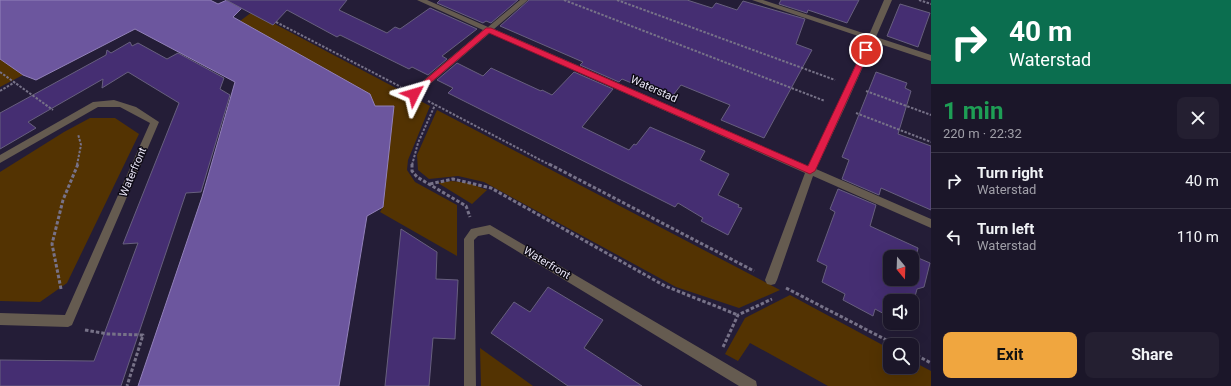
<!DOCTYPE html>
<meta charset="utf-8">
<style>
:root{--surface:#1b1629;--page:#241f31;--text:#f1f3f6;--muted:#a09fa8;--line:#393546;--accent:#f0a63f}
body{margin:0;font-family:Roboto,sans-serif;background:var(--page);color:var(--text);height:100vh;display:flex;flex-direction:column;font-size:15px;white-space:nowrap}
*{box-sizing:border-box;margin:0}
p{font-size:13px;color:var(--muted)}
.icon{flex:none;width:22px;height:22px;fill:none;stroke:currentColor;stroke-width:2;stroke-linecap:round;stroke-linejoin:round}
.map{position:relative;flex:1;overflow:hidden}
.drawer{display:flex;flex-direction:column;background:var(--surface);width:300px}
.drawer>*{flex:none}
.top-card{background:#0b6e4f;color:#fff;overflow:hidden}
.needle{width:26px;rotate:161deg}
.tools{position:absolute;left:883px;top:250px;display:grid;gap:8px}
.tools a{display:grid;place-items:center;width:36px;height:36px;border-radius:8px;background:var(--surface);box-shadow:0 4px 16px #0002,0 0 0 1px var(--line);font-size:20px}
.pin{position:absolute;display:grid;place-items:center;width:34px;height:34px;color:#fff;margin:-17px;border:2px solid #fff;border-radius:50%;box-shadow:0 1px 4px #0007}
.me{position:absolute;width:44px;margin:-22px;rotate:50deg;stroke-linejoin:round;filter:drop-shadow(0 0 3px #0008)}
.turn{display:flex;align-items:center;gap:14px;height:84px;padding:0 12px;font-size:18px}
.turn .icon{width:52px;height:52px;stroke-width:2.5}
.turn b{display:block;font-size:28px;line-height:34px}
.round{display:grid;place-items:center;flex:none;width:42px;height:42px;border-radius:8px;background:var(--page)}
.summary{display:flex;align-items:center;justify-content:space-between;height:68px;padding:0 12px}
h1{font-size:24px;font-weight:700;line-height:30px;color:#1e9e55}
.button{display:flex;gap:8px;margin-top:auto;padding:8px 12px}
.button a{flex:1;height:46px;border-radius:8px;background:var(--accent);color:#111;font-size:16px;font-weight:700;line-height:46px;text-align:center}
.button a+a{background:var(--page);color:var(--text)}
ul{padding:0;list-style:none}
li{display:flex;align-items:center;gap:12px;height:56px;padding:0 12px;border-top:1px solid var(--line)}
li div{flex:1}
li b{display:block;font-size:15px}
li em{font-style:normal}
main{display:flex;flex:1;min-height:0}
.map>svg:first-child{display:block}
</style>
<main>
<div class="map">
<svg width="931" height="386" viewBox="0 0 931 386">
<rect width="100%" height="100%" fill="#241d37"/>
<g fill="#533302">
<path d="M252,12L430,106L408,160L407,170L415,182L457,205V256L380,212L383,207L375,106L240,21Z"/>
<path d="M0,59L23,75L0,87Z"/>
<path d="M437,110L780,290L739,308L676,287L484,182L458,176L429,179L418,170L417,155Z"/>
<path d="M90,118H115L139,134L67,283L40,302L0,301V172L64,132Z"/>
<path d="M451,181L469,183L487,190L472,204L438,183Z"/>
<path d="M790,295L890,349V367H912V361L931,371V386H828L750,343L738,361L725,354L745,318Z"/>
<path d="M480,348L533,386H481Z"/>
</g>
<path fill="#6c569e" stroke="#9281b9" d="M0,0H210L218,4L227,0L242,8L233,17L370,94L375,106H394L383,207L367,216L339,386H138L202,197L235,82L135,29L36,80L23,75L0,59Z"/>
<g fill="#452e72" stroke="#675f7e" fill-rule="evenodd">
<path d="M226,0H347L339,10L387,33L395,27L400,29L430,8L477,29L442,56L447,59L428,75L412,67L409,69L340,35L337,37L287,10L273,25Z"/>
<path d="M440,0H518L491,23L486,21L483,23L437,3Z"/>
<path d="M529,0H687L712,8L716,3L737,10L743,1L805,19L796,44L812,50L764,138L721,120L730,105L681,85L670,99L622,79L619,82L580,65L583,62L500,26Z"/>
<path d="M781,0H859L847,23L808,10L807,13L779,4Z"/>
<path d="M900,4L930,13L918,47L887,36Z"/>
<path d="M130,42L132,46L138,43L167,59L178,53L224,78L220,89L230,95L201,192L186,193L121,386H0V360L94,361L138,243L123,244L179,103L128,72L102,88L103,79L28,122L36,128L0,149V113L106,55L107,50L111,53Z"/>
<path d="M457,63L483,76L491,68L541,91L542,90L552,95L574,72L613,89L582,127L629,150L634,144L636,145L650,127L705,151L700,160L729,174L718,195L739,205L738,207L742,208L728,235L701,221L703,218L678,203L675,207L448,93L453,88L437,80Z"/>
<path d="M876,72L907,83L905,88L911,91L898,134L931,146V210L881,188L879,195L842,179L849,160L842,157Z"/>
<path d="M838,189L876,205L870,226L918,248L916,257L930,263L924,287L917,289L912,308V301H897L890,297V317L875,309L873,316L843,300L845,294L822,282L827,266L817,261L835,212L830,209ZM890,257H912V279H890Z"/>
<path d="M401,229L437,252L436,279L458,280L455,339L433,338L429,386H385Z"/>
<path d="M548,287L603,320L584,348L642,386H568L491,333L514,302L530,312Z"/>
</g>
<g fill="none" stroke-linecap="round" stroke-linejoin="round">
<g stroke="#777288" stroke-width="2" stroke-dasharray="2.5 1.5" stroke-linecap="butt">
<path d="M564,0L825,101"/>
<path d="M617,0L835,80"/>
<path d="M919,0L931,4"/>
<path d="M276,22L401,87"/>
<path d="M0,72L53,110"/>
<path d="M0,91L15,82"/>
<path d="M866,91L931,115"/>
<path d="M428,101L550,165"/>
<path d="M856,113L931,142"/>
<path d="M77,165L81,145L78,134"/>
<path d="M412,165L418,143L435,105"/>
</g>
<g stroke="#777288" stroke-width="3" stroke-dasharray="3.5 2" stroke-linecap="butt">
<path d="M412,164V171L417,177L466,206L470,217"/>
<path d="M549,164L754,271"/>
<path d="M430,184L453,179L491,188L665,286L738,315"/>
<path d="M786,288L896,345"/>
<path d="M61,289L52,244L63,200L78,164"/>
<path d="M85,330L108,334L143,335L127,386"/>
<path d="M723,347L738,315L772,299"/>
<path d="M912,353L931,363"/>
</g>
<g fill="#655b50" fill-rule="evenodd">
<path d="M417,0H427L488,27L520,0H528L494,29L808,166L837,107L867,39L752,0H763L869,35L884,0H892L876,37L931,55V61L874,42L845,107L816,169L931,219V228L813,176L777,280L775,284L771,285L767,284L765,280L805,173L490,33L417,95H411V91L483,30Z"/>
<path d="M114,100L136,107L159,122L72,325L68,327L0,325V313L65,315L150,123L120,107H98L0,163V155L93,102Z"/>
<path d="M490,225L756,381L757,386H739L489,234L478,236L474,240L476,386H464V239L471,229Z"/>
</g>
</g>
<path fill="#e11d48" stroke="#92132f" d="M486,28H491L808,166L863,50L866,48L870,50L815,171L810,174L489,33L416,95H411V92Z"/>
<g text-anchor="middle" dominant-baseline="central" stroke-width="3" stroke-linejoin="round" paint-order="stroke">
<g font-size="11" fill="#eae6f7" stroke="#0d0a15">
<text transform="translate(654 89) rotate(24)">Waterstad</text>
<text transform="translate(133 172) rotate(-67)">Waterfront</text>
<text transform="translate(547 263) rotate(31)">Waterfront</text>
</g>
</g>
</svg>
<div class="tools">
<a><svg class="needle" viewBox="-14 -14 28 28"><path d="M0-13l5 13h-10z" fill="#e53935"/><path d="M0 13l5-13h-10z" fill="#a09fa8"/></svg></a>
<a><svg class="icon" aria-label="sound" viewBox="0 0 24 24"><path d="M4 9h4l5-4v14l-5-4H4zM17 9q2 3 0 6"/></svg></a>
<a><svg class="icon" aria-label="search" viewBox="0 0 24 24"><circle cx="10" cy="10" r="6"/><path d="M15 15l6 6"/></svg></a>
</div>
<div class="pin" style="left:866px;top:50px;background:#d93025"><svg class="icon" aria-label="arrive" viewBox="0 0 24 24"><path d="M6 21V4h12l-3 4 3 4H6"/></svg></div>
<svg class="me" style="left:414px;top:94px" viewBox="-20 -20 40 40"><path d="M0-17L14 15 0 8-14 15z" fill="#e11d48" stroke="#fff" stroke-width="4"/></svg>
</div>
<section class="drawer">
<div class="top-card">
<div class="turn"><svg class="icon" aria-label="right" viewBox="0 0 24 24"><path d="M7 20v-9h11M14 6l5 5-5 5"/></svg><div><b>40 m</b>Waterstad</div></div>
</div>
<div class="summary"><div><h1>1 min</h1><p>220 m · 22:32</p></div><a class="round"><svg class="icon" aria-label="close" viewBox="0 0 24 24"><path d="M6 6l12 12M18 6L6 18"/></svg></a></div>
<ul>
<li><svg class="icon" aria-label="right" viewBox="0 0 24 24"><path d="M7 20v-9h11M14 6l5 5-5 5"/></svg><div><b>Turn right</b><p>Waterstad</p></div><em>40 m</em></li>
<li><svg class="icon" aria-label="left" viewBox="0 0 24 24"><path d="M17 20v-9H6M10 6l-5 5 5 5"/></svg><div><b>Turn left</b><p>Waterstad</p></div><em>110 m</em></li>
</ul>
<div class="button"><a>Exit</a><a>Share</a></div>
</section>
</main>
